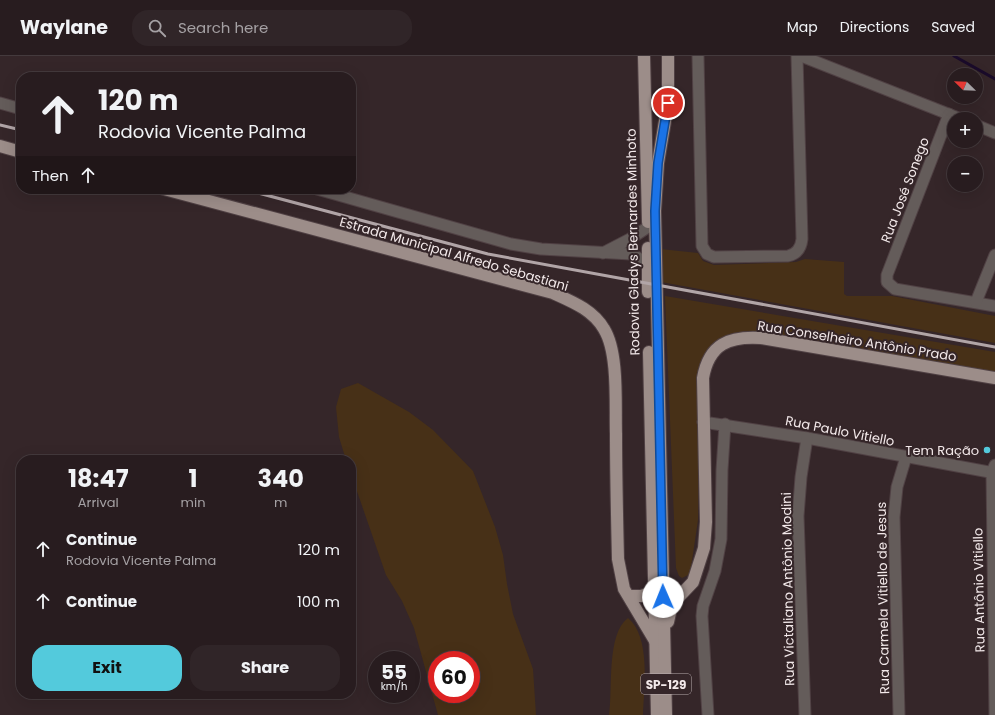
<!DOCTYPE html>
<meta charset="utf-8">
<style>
:root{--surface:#281c1f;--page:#302528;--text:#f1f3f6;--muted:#a5a1a4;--line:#443a3d;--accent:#53cadc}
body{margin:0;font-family:Poppins,sans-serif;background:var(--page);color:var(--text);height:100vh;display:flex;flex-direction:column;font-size:15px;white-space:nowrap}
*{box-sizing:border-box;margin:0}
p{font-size:13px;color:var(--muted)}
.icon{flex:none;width:22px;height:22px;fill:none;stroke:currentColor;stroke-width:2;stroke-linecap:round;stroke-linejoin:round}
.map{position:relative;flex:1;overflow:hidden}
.panel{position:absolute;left:16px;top:399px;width:340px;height:244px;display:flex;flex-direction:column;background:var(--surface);border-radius:16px;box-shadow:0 4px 16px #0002,0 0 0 1px var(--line)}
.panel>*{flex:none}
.guide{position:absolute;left:16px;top:16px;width:340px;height:122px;border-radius:16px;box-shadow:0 4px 16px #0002,0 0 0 1px var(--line);background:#281c1f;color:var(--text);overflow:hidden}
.needle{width:26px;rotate:293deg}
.fabs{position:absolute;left:947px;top:12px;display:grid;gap:8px}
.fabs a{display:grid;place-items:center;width:36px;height:36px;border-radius:50%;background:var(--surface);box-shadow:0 4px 16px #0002,0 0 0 1px var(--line);font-size:20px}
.speed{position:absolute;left:368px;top:595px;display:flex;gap:8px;font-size:20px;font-weight:700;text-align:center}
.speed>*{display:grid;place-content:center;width:52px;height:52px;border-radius:50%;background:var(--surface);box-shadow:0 4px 16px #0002,0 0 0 1px var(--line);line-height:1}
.speed small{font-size:10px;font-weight:400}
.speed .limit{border:6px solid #d22;background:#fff;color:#111}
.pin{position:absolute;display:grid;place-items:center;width:34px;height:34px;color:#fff;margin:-17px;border:2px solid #fff;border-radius:50%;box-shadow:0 1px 4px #0007}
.me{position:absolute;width:44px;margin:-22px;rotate:359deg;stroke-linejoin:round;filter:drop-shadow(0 0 3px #0008)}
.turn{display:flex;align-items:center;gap:14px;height:84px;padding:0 16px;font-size:18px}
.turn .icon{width:52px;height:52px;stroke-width:2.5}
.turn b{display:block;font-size:28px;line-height:34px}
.then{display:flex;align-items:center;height:38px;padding:0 16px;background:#0003;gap:8px;font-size:15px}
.eta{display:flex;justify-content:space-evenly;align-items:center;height:68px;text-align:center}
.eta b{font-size:24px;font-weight:700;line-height:28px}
.primary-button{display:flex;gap:8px;margin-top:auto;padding:8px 16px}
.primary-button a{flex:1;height:46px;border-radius:16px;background:var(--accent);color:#111;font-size:16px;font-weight:700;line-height:46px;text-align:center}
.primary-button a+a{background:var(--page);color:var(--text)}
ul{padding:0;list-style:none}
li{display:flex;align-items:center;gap:12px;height:52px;padding:0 16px}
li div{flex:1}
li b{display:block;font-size:15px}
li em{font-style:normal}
header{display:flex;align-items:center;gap:24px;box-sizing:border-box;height:56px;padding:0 20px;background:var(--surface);border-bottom:1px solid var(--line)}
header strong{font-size:19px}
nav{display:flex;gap:22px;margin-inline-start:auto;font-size:14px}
.search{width:280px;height:36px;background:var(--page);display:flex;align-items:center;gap:10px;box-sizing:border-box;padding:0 14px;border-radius:16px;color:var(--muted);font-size:15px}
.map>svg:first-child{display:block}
</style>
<header>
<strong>Waylane</strong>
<div class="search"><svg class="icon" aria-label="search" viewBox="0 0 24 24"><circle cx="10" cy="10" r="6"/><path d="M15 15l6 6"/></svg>Search here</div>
<nav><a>Map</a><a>Directions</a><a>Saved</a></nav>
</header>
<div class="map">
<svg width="995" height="659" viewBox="0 0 995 659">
<rect width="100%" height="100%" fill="#352629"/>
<g fill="#473017" fill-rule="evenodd">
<path d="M660,193L698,197L703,205L714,209L796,206L805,203L844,206V238L847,240H892L995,260V287L661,226Z"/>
<path d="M665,240L995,296V318L749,276C726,274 708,289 700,309L698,464L690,518L682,522L679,520L676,512Z"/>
<path d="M358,327L409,356L433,374L473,415L495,471L503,499L507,528L513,558L533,613L536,659H438L414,572L402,545L386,519L351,418V404H346L339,381L336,351L341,333ZM437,604H471V638H437Z"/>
<path d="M628,562C651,581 644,632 643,659H609C613,634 606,578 628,562Z"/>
</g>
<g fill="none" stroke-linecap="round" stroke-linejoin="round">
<path stroke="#1a0b2a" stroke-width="3" d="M954,0L995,23"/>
<defs>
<g id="minor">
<path d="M698,0L702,190L707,198L714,201L788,200C797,198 801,192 802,183L797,0"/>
<path d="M801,0L961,63"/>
<path d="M0,47L21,53"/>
<path d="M949,58L887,219V226L895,233L995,250"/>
<path d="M976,69L995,77"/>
<path d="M317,133L511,188L541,193L631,198L648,207"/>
<path d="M603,197L630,183L648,171"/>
<path d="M976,246L995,199"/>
<path d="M703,366L807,382L995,417"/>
<path d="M708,659L702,560L703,550L715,515L721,483L722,414L725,368"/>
<path d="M805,659L798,460L801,421L807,382"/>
<path d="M899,659L894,461L897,431L906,401"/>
<path d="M995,659L992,416L995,409"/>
</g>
<g id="major">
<path d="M644,0L648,166"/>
<path d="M0,90L21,96"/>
<path d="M164,133L553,237C573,246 593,254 604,273C619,297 615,350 616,378C616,420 617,461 618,503L624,533L655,585"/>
<path d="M648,192V236"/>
<path d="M649,296L657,659"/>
<path d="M629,540H641L654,536"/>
<path d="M668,566L672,548L693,526L704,492L706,466L703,322C709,288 729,280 761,282L995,322"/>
<path d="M666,659L655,155L658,107L668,47V0"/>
</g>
</defs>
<use href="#minor" stroke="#504144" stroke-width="13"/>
<use href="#major" stroke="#504144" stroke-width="14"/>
<use href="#minor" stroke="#645c5a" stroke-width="11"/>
<use href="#major" stroke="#9c8d89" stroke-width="12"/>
<g stroke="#b1a5a7" stroke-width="3">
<path d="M0,69L21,74"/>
<path d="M243,133L488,198L995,291"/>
</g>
</g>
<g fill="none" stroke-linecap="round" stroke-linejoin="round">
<defs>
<path id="route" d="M663,541L655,155L658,107L668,47"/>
</defs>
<use href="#route" stroke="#114b97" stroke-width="10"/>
<use href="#route" stroke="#1a73e8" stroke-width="7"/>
</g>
<circle fill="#53cadc" stroke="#352629" stroke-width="1.5" cx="987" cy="394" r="4"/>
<g text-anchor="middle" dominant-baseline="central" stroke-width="4" stroke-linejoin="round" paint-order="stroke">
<rect fill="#352629" stroke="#baaeb0" stroke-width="1" x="641" y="618" width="50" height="20" rx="3"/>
<g font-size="12" font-weight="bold" fill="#f3e9ea">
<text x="666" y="628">SP-129</text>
</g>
<g font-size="13" fill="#f3e9ea" stroke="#352629">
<text transform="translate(905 134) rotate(-69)">Rua José Sonego</text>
<text transform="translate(633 186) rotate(-91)">Rodovia Gladys Bernardes Minhoto</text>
<text transform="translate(454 198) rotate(16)">Estrada Municipal Alfredo Sebastiani</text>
<text transform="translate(857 285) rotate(9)">Rua Conselheiro Antônio Prado</text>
<text transform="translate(840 375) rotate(11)">Rua Paulo Vitiello</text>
<text transform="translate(788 533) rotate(-91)">Rua Victaliano Antônio Modini</text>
<text transform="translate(979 534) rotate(-91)">Rua Antônio Vitiello</text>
<text transform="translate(883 542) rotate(-91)">Rua Carmela Vitiello de Jesus</text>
</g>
<g font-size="13" fill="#f3e9ea" stroke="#352629" text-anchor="end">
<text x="979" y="394">Tem Ração</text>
</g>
</g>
</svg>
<div class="fabs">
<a><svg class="needle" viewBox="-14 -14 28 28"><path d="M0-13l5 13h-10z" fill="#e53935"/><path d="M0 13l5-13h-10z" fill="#a5a1a4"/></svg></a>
<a>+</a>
<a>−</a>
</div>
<div class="speed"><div>55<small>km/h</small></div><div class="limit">60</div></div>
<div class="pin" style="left:668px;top:47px;background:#d93025"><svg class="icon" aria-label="arrive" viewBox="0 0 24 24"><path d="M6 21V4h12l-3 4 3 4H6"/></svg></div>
<svg class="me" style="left:663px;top:541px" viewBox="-20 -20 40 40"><circle r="19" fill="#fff"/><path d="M0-13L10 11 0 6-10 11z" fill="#1a73e8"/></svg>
<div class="guide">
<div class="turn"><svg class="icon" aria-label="ahead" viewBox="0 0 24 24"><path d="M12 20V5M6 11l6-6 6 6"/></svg><div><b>120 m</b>Rodovia Vicente Palma</div></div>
<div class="then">Then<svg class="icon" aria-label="ahead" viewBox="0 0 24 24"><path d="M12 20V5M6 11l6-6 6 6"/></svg></div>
</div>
<section class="panel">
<div class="eta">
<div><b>18:47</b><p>Arrival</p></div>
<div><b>1</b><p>min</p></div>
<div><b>340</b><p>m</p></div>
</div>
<ul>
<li><svg class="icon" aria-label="ahead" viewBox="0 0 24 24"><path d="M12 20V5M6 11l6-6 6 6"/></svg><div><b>Continue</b><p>Rodovia Vicente Palma</p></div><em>120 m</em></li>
<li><svg class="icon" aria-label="ahead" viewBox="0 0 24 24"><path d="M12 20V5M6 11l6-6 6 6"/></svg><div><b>Continue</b></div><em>100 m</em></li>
</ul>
<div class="primary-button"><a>Exit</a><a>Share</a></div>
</section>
</div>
